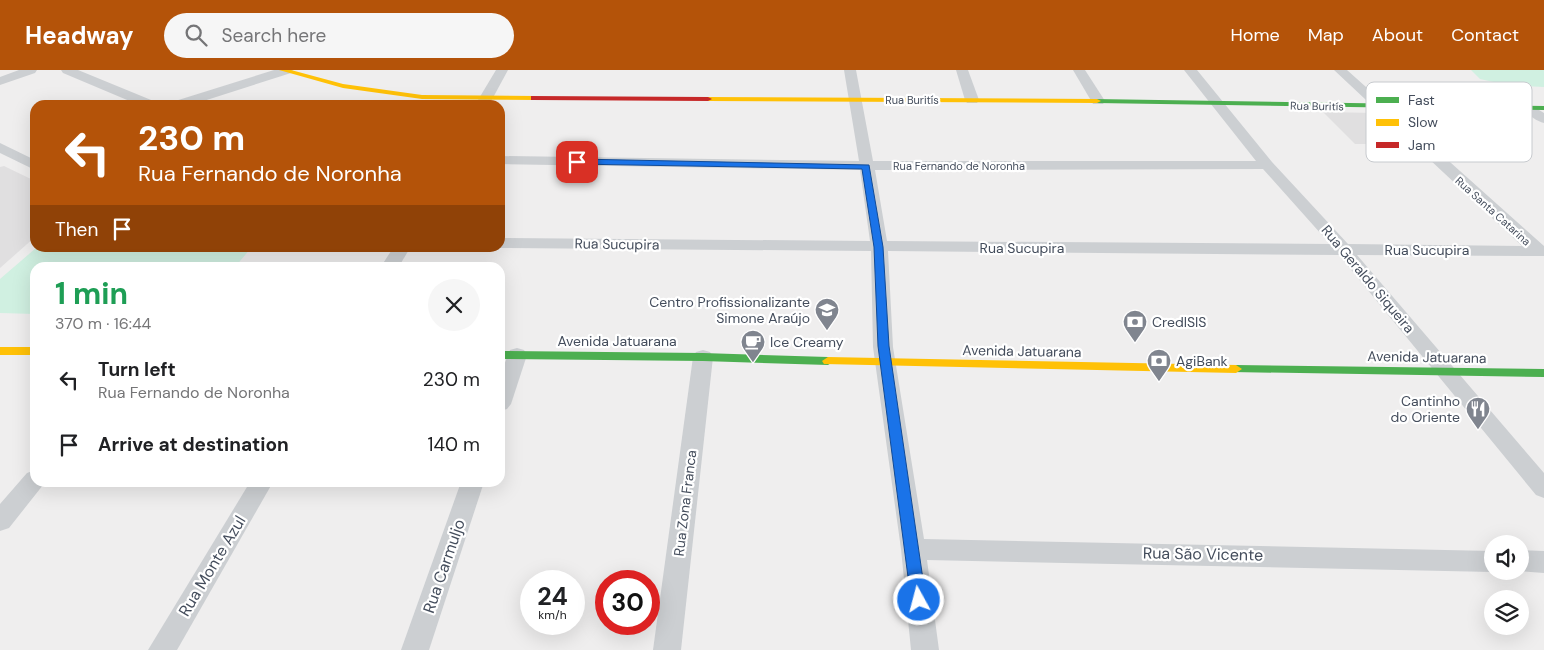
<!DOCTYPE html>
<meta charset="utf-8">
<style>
:root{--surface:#fff;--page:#f6f6f6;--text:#202124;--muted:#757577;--accent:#b45309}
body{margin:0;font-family:"DM Sans",sans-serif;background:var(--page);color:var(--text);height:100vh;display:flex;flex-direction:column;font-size:19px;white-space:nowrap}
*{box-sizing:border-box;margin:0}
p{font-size:16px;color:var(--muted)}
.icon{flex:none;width:28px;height:28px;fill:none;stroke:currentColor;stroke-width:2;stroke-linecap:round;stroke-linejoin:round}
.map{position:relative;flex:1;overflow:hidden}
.side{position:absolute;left:30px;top:192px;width:475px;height:225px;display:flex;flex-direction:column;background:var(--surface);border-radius:15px;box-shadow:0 5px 20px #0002}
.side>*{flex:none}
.top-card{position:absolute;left:30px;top:30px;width:475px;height:152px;border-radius:15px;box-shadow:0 5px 20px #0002;background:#b45309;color:#fff;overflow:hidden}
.controls{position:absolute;left:1484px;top:465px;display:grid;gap:10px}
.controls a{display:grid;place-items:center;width:45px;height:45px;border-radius:50%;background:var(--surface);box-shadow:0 5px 20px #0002;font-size:25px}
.speed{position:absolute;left:520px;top:500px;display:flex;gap:10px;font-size:25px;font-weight:700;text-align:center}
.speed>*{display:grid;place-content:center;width:65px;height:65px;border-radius:50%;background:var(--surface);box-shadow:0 5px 20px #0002;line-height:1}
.speed small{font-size:12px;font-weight:400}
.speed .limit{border:8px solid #d22;background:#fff;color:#111}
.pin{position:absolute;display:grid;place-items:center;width:42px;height:42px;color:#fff;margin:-21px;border-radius:10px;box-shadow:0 2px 8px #0006}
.me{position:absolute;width:55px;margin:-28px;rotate:353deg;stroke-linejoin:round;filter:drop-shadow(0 0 4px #0008)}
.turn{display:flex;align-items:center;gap:18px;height:105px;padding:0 25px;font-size:22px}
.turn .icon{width:65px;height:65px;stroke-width:2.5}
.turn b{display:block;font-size:35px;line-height:42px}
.then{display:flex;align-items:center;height:48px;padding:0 25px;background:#0003;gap:10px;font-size:19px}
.round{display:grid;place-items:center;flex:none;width:52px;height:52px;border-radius:26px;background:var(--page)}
.headline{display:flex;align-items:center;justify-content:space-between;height:85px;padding:0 25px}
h1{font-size:30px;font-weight:700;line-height:38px;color:#1e9e55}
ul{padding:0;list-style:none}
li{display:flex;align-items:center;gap:15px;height:65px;padding:0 25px}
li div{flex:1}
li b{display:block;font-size:19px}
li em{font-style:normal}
header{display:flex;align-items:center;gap:30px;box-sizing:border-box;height:70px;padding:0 25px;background:var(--accent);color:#fff}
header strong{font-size:24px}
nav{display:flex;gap:28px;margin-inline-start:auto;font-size:18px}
.search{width:350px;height:45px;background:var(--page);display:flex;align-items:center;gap:12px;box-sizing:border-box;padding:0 18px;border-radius:28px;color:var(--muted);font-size:19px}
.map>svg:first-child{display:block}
</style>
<header>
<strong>Headway</strong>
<div class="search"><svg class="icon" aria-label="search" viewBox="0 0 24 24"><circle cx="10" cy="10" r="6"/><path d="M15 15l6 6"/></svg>Search here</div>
<nav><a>Home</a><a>Map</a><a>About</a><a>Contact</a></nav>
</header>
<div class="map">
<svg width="1544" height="580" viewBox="0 0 1544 580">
<rect width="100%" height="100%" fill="#efeeee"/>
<g fill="#e0dfe0">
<path d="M1323,42L1376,43L1411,74H1355Z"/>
<path d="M4,96L35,111V167L0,198V97Z"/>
</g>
<g fill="#d0f0e1">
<path d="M1471,0H1544V17L1507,15L1480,9Z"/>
<path d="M36,178H251L235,197L35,198V244L0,243V209Z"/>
</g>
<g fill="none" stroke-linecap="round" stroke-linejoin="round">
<g fill="#cccfd2" fill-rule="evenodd">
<path d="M19,0H37L35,3L0,15V7Z"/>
<path d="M61,0H78L156,32L158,35H139L63,3Z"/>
<path d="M274,0H293L291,3L191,35H170L172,32Z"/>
<path d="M496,0H508L489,35H475Z"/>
<path d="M844,0H856L873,91H1256L1184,0H1197L1272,92L1348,174L1522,176L1334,0H1347L1544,176V186L1357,185L1544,403V428L1536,425L1339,185L888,181L893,277L924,469L1492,481V502L927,490L939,580H911L901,479L873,277L871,181L498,178H500V168L870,171L860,100L500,94V86L859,91ZM1263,99L1330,174L887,171L875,100Z"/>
<path d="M956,0H968L979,30L977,33H967L965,30Z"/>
<path d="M1073,0H1085L1105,31L1103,34H1093Z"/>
<path d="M1529,34L1544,43V53C1536,51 1527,44 1522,38L1524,35Z"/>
<path d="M0,73L35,90V100L0,83Z"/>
<path d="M393,178H410L398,198H380Z"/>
<path d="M517,278L524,280L527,285L511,334L507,339L500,341V305L510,280Z"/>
<path d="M703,280L710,282L713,287L681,580H653L693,287L696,282Z"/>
<path d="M35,400V412H45L43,415L9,458L0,461V434L27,403Z"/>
<path d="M250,412H273L177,580H148Z"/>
<path d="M461,412H484L429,580H401Z"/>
<path d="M1520,480L1544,481V503L1519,501Z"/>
</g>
<g fill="#4caf50" fill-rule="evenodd">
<path d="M1094,29L1544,36V40L1097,33L1093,31Z"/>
<path d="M500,281L703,283L828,287L834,291L828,295L703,291L500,289Z"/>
<path d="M1236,295L1544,299V307L1232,302L1230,299L1232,296Z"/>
</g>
<g fill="#ffc107" fill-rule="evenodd">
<path d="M279,0H291L343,14L422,25L534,26L538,28L534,30L422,29L343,18Z"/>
<path d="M705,27L1097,29L1101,31L1097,33L708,31L704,29Z"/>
<rect x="0" y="277" width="35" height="8"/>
<path d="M828,287L1236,295L1242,299L1236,303L824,294L822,291Z"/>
</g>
<path fill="#c62828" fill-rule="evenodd" d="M531,26L708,27L712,29L708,31L534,30H531Z"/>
</g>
<path fill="#1a73e8" stroke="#114b97" d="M577,89L869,95L883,177L889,276L926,530L924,534L919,536L914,534L911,530L878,276L874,177L862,99L574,94L573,92Z"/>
<defs>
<symbol id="university-pin" viewBox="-11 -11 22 30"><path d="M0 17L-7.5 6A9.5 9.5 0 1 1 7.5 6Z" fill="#80858f" stroke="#fff"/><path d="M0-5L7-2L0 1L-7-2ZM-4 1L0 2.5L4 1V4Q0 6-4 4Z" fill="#fff"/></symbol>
<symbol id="bank-pin" viewBox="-11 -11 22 30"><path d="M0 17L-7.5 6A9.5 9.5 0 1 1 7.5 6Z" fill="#80858f" stroke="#fff"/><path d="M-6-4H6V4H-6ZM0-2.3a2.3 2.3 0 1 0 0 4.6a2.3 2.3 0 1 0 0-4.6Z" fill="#fff"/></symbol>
<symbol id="cafe-pin" viewBox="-11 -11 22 30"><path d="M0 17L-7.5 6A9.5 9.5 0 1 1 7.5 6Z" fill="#80858f" stroke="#fff"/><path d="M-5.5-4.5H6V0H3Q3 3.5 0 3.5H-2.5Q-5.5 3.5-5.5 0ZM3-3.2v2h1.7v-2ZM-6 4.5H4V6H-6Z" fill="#fff"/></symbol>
<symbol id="restaurant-pin" viewBox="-11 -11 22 30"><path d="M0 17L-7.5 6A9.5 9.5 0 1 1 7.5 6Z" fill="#80858f" stroke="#fff"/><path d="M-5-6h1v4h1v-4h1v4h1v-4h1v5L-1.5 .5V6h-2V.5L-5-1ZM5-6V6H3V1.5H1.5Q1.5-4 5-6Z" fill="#fff"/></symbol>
</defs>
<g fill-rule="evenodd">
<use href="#university-pin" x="813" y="226" width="28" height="38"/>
<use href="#bank-pin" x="1121" y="238" width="28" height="38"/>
<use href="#cafe-pin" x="739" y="258" width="28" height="38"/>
<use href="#bank-pin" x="1145" y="277" width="28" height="38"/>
<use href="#restaurant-pin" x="1464" y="325" width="28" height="38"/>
</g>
<g text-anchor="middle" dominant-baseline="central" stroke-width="4.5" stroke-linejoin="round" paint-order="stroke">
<g font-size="11" fill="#444d5c" stroke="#fff">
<text x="912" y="30">Rua Buritís</text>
<text transform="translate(1317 36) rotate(1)">Rua Buritís</text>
<text x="959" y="96">Rua Fernando de Noronha</text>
<text transform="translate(1493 141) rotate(42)">Rua Santa Catarina</text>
</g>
<g font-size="14" fill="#444d5c" stroke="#fff">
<text transform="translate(617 174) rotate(1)">Rua Sucupira</text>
<text x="1022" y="178">Rua Sucupira</text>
<text x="1427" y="180">Rua Sucupira</text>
<text transform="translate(1368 209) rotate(50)">Rua Geraldo Siqueira</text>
<text x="617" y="271">Avenida Jatuarana</text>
<text transform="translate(1022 281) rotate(1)">Avenida Jatuarana</text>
<text transform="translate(1427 287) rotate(1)">Avenida Jatuarana</text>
<text transform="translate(685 433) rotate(-83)">Rua Zona Franca</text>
</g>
<g font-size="14" fill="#444d5c" stroke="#fff" text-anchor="start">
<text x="810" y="232" text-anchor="end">Centro Profissionalizante<tspan x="810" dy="16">Simone Araújo</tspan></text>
<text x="1152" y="252">CredISIS</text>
<text x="770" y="272">Ice Creamy</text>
<text x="1176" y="291">AgiBank</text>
<text x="1460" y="331" text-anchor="end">Cantinho<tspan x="1460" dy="16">do Oriente</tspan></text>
</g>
<g font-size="16" fill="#444d5c" stroke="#fff">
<text transform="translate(1203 484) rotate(1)">Rua São Vicente</text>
<text transform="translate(212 496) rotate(-59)">Rua Monte Azul</text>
<text transform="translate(444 496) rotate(-71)">Rua Carmuljo</text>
</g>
</g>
<rect x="1366" y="12" width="166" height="80" rx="8" fill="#fff" stroke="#c7cace" stroke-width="1"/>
<rect x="1376" y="27" width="23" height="6" fill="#4caf50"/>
<rect x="1376" y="49" width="23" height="7" fill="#ffc107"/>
<rect x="1376" y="72" width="23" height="6" fill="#c62828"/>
<g font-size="14" fill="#444d5c">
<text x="1408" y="35">Fast</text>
<text x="1408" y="57">Slow</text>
<text x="1408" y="80">Jam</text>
</g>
</svg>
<div class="controls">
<a><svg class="icon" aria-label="sound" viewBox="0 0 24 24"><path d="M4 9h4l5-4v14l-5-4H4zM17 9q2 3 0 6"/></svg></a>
<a><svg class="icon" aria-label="layers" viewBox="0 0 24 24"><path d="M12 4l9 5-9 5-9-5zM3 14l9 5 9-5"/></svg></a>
</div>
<div class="speed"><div>24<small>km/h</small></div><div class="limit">30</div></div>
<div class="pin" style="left:577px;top:92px;background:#d93025"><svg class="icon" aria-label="arrive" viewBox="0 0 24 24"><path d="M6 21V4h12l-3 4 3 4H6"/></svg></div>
<svg class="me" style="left:919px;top:530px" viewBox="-20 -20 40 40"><circle r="17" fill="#1a73e8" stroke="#fff" stroke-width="3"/><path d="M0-11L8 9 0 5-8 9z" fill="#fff"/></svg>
<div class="top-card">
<div class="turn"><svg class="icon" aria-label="left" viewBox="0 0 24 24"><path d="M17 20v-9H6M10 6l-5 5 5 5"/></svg><div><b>230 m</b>Rua Fernando de Noronha</div></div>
<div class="then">Then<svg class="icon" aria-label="arrive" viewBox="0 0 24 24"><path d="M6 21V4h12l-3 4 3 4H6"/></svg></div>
</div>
<section class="side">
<div class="headline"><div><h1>1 min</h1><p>370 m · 16:44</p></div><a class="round"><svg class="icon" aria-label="close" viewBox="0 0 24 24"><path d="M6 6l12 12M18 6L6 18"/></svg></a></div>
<ul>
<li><svg class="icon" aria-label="left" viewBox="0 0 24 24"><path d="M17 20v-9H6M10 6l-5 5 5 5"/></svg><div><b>Turn left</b><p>Rua Fernando de Noronha</p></div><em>230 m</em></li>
<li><svg class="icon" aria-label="arrive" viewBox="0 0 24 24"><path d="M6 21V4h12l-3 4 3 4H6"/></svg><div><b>Arrive at destination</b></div><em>140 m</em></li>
</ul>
</section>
</div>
